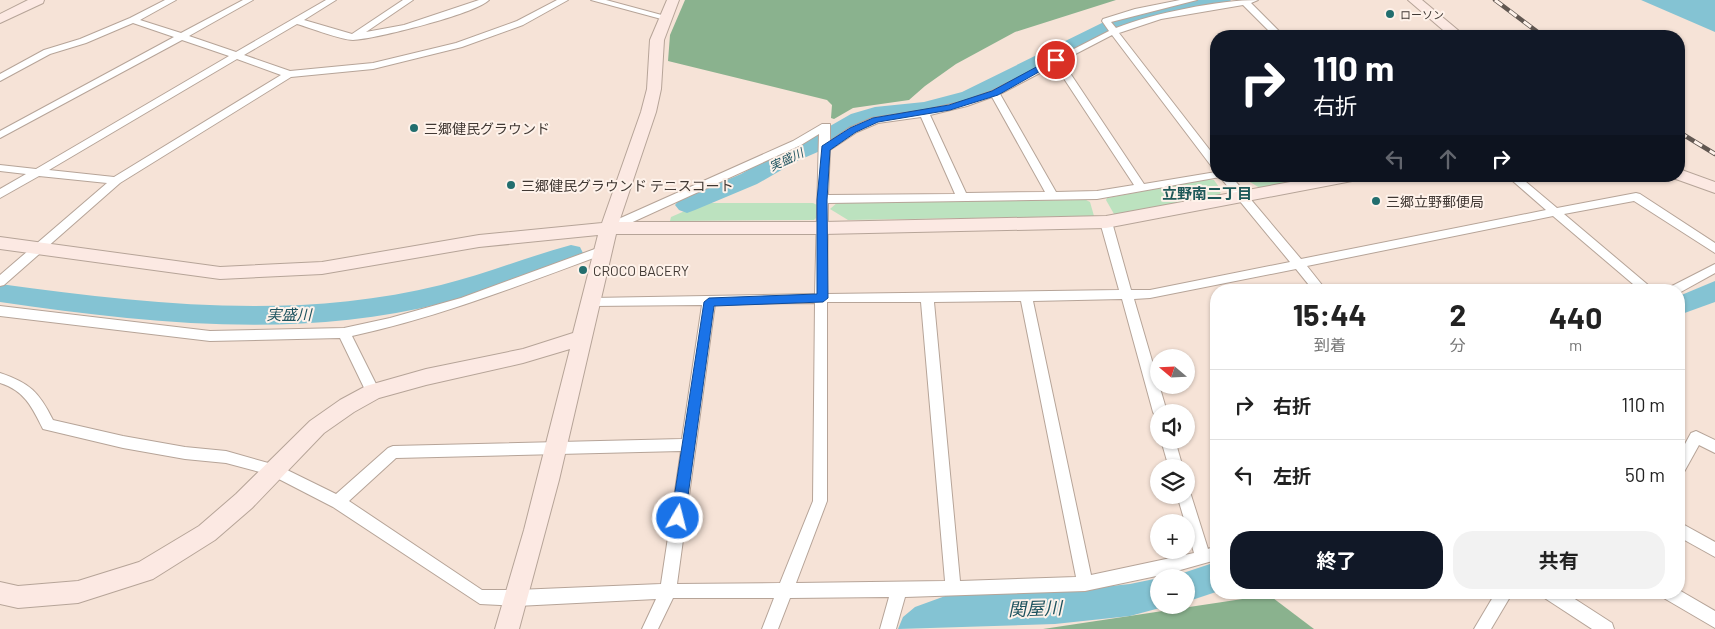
<!DOCTYPE html>
<html lang="ja">
<meta charset="utf-8">
<style>
:root{--surface:#fff;--page:#f2f2f2;--text:#222;--muted:#767676;--line:#e0e0e0;--accent:#111827}
body{margin:0;font-family:Barlow,"Noto Sans JP",sans-serif;background:var(--page);color:var(--text);height:100vh;display:flex;flex-direction:column;font-size:19px;white-space:nowrap}
*{box-sizing:border-box;margin:0}
p{font-size:16px;color:var(--muted)}
.icon{flex:none;width:28px;height:28px;fill:none;stroke:currentColor;stroke-width:2;stroke-linecap:round;stroke-linejoin:round}
.map{position:relative;flex:1;overflow:hidden}
.side{position:absolute;left:1210px;top:284px;width:475px;height:315px;display:flex;flex-direction:column;background:var(--surface);border-radius:20px;box-shadow:0 1px 4px #0004}
.side>*{flex:none}
.banner{position:absolute;left:1210px;top:30px;width:475px;height:152px;border-radius:20px;box-shadow:0 1px 4px #0004;background:#111827;color:#fff;overflow:hidden}
.needle{width:32px;rotate:289deg}
.controls{position:absolute;left:1150px;top:349px;display:grid;gap:10px}
.controls a{display:grid;place-items:center;width:45px;height:45px;border-radius:50%;background:var(--surface);box-shadow:0 1px 4px #0004;font-size:25px}
.pin{position:absolute;display:grid;place-items:center;width:42px;height:42px;color:#fff;margin:-21px;border:2px solid #fff;border-radius:50%;box-shadow:0 1px 5px #0007}
.me{position:absolute;width:55px;margin:-28px;rotate:8deg;stroke-linejoin:round;filter:drop-shadow(0 0 4px #0008)}
.turn{display:flex;align-items:center;gap:18px;height:105px;padding:0 20px;font-size:22px}
.turn .icon{width:65px;height:65px;stroke-width:2.5}
.turn b{display:block;font-size:35px;line-height:42px}
.lanes{display:flex;align-items:center;height:48px;padding:0 20px;background:#0003;justify-content:center;gap:25px;direction:ltr}
.lanes .off{opacity:.35}
.eta{display:flex;justify-content:space-evenly;align-items:center;height:85px;text-align:center}
.eta b{font-size:30px;font-weight:700;line-height:35px}
.button{display:flex;gap:10px;margin-top:auto;padding:10px 20px}
.button a{flex:1;height:58px;border-radius:20px;background:var(--accent);color:#fff;font-size:20px;font-weight:700;line-height:58px;text-align:center}
.button a+a{background:var(--page);color:var(--text)}
ul{padding:0;list-style:none}
li{display:flex;align-items:center;gap:15px;height:70px;padding:0 20px;border-top:1px solid var(--line)}
li div{flex:1}
li b{display:block;font-size:19px}
li em{font-style:normal}
.map>svg:first-child{display:block}
</style>
<div class="map">
<svg width="1715" height="629" viewBox="0 0 1715 629">
<rect width="100%" height="100%" fill="#f6e3d7"/>
<g fill="#bce2bf">
<path d="M1240,176H1324L1260,188Z"/>
<path d="M1208,179L1214,180L1221,190L1220,195L1118,215L1114,214L1106,200L1107,198Z"/>
<path d="M1086,200L1090,202L1094,216L848,220L830,209L838,202Z"/>
<path d="M703,203H813L817,205V217L814,220L670,221L671,217Z"/>
</g>
<g fill="#8ab28e">
<path d="M685,0H1116L1015,32L956,64L925,86L909,100L853,108L834,119L831,118L832,105L827,100L668,61L670,35Z"/>
<path d="M1269,595L1314,629H1043Z"/>
</g>
<path fill="#84c3d3" d="M1641,0H1715V32Z"/>
<g fill="none" stroke-linecap="round" stroke-linejoin="round">
<g fill="#84c3d3" fill-rule="evenodd">
<path d="M1197,0H1231L1228,4L1123,27L976,100L925,114L877,119L865,122L820,151L797,161L757,184L695,210L687,213L679,210L675,205L679,200L741,174L781,151L804,141L851,114L875,107L924,102L962,92L1110,19Z"/>
<path d="M571,245L580,247L583,253L580,259C534,274 489,292 443,303C297,340 147,323 0,302V284C146,304 296,321 441,285C485,274 527,257 571,245Z"/>
<path d="M1715,281V302L1679,315V296Z"/>
<path d="M1216,562V592L1186,602V578H1174V576Z"/>
<path d="M1159,578V605H1171L1130,616L1055,624L898,629L903,617L915,607L948,595L1055,592L1130,584Z"/>
</g>
<defs>
<g id="street">
<path d="M165,0H176L140,20L181,33L243,0H253L189,36L236,52L326,0H336L304,20L352,34L403,0H413L366,32L404,25L479,0H489C475,14 375,39 353,40C341,40 311,28 297,24L244,55L290,71L373,63L456,43L517,21L557,0H568L523,25L462,47L373,69L291,77L120,183L4,285L0,286V275L107,183L39,176L0,198V189L26,174L0,171V165L36,169L229,56L182,40L0,138V131L174,37L133,23L86,43L50,54L0,81V74L44,50L80,39L130,18ZM237,59L281,75L114,177L49,170Z"/>
<path d="M591,0H606L669,17L665,20Z"/>
<path d="M1180,0H1197L1111,22L1116,28C1154,13 1219,0 1258,0L1251,3L1284,36H1274L1243,5L1161,19L1119,33L1216,158V168L1212,167L1112,35L1062,61L1144,184L1216,172V176H1231L1301,259L1546,210L1507,176H1519L1557,208L1636,193L1640,194L1715,243V253L1634,201L1564,214L1654,290H1640L1553,216L1307,266L1326,290H1313L1296,269L1150,298L1134,299L1167,412H1159V417L1155,416L1153,412L1122,299L1033,301L1091,575L1194,553L1177,495H1186V489L1191,495L1208,549L1216,546V560L1166,574L1085,591L905,597L896,629H880L889,597L790,598L778,629H762L774,598H673L658,629H642L656,599L517,606L480,604L333,507L271,475L226,463L185,459L123,448L43,429C32,407 25,391 0,383V373C30,383 39,392 53,420L123,436L185,447L226,451L279,466L336,494L388,448L393,446L682,439L702,305L591,306L585,302L591,298L815,294L819,134L801,145L613,231H605L603,228L605,225L793,141L822,124H830V141L849,128L872,118L924,110L961,102L992,91L1109,31L1102,21L1103,19L1135,9ZM1055,65L1134,185L1097,191L1056,192L1000,94ZM992,97L1045,192L966,193L930,115L967,106ZM921,117L955,194L828,195L830,150L857,132L878,123ZM1220,177L1290,262L1150,290H1131L1112,222L1106,218L1100,222L1119,290L827,294L828,203L1097,199ZM1021,301L1076,577L960,581L934,302ZM827,302H921L945,581L796,583L827,501ZM815,303L813,501L780,583L677,584L715,304ZM681,451L661,584L517,590H482L349,501L396,458Z"/>
<path d="M603,246L609,250L607,253C523,284 440,317 352,336L380,392L378,396L373,397L368,396L340,338L210,341L0,316V306L210,331L344,328L390,318L461,298Z"/>
<path d="M1715,264V273L1679,293V290H1668L1670,287Z"/>
<path d="M1696,431L1715,440V453L1699,445L1684,472L1679,474V455L1691,433Z"/>
<path d="M1161,440H1175L1183,468H1169Z"/>
<path d="M1679,522L1715,542V557L1679,537Z"/>
<path d="M1679,590L1715,611V628L1662,597L1660,592H1679Z"/>
<path d="M1496,592H1513L1491,629H1474Z"/>
<path d="M1541,592H1564L1612,623L1614,629H1592L1543,597Z"/>
</g>
<g id="secondary">
<path d="M28,0H44L43,3L0,23V14Z"/>
<path d="M667,0H679L664,40L661,89L656,112L619,222H823L1106,216L1323,176H1360L1358,180L1352,181L1106,228L823,234H616L559,480L519,629H495L524,530L570,349L523,363L426,385L379,398L354,412L324,433L252,508L215,540L153,579L78,603L18,608L0,604V582L18,586L78,581L139,562L199,526L236,494L310,421L340,400L366,386L426,369L523,349L573,333L598,235L479,247L322,274L220,279L0,249V237L220,267L322,262L479,235L602,223L641,112L647,89L650,40Z"/>
<path d="M1408,0H1422L1465,36H1450Z"/>
<path d="M1679,169L1715,182V193L1673,178L1672,176H1679Z"/>
</g>
</defs>
<use href="#street" stroke="#b6a498" stroke-width="2"/>
<use href="#secondary" stroke="#b6a498" stroke-width="2"/>
<use href="#street" fill="#fff" fill-rule="evenodd"/>
<use href="#secondary" fill="#fce9e3" fill-rule="evenodd"/>
<defs>
<g id="rail">
<path d="M1495,0L1543,36"/>
<path d="M1679,132L1715,154"/>
</g>
</defs>
<use href="#rail" stroke="#615751" stroke-width="4.5"/>
<use href="#rail" stroke="#fef2ea" stroke-width="3" stroke-dasharray="9" stroke-linecap="butt"/>
</g>
<path fill="#1a73e8" stroke="#114b97" d="M1053,58L1060,60L998,95L950,110L878,122L856,132L830,150L827,200L828,298L823,302L714,306L685,518L683,523L678,524L673,523L671,518L704,302L709,298L817,294V200L822,146L850,128L873,118L949,105L992,91Z"/>
<g fill="#226e6e" stroke="#fef2ea" stroke-width="2">
<circle cx="1390" cy="14" r="5"/>
<circle cx="414" cy="128" r="5"/>
<circle cx="511" cy="185" r="5"/>
<circle cx="1376" cy="201" r="5"/>
<circle cx="583" cy="270" r="5"/>
</g>
<g text-anchor="middle" dominant-baseline="central" stroke-width="4" stroke-linejoin="round" paint-order="stroke">
<g font-size="11" fill="#413934" stroke="#fef2ea" text-anchor="start">
<text x="1400" y="14">ローソン</text>
</g>
<g font-size="12" font-style="italic" fill="#1e535f" stroke="#fef2ea">
<text transform="translate(786 159) rotate(-25)">実盛川</text>
</g>
<g font-size="14" fill="#413934" stroke="#fef2ea" text-anchor="start">
<text x="424" y="128">三郷健民グラウンド</text>
<text x="521" y="185">三郷健民グラウンド テニスコート</text>
<text x="1386" y="201">三郷立野郵便局</text>
<text x="593" y="270">CROCO BACERY</text>
</g>
<g font-size="15" font-weight="bold" fill="#1d5858" stroke="#fef2ea">
<text x="1207" y="193">立野南二丁目</text>
</g>
<g font-size="15" font-style="italic" fill="#1e535f" stroke="#fef2ea">
<text x="289" y="314">実盛川</text>
</g>
<g font-size="18" font-style="italic" fill="#1e535f" stroke="#fef2ea">
<text transform="translate(1035 608) rotate(-2)">関屋川</text>
</g>
</g>
</svg>
<div class="controls">
<a><svg class="needle" viewBox="-14 -14 28 28"><path d="M0-13l5 13h-10z" fill="#e53935"/><path d="M0 13l5-13h-10z" fill="#767676"/></svg></a>
<a><svg class="icon" aria-label="sound" viewBox="0 0 24 24"><path d="M4 9h4l5-4v14l-5-4H4zM17 9q2 3 0 6"/></svg></a>
<a><svg class="icon" aria-label="layers" viewBox="0 0 24 24"><path d="M12 4l9 5-9 5-9-5zM3 14l9 5 9-5"/></svg></a>
<a>+</a>
<a>−</a>
</div>
<div class="pin" style="left:1056px;top:60px;background:#d93025"><svg class="icon" aria-label="arrive" viewBox="0 0 24 24"><path d="M6 21V4h12l-3 4 3 4H6"/></svg></div>
<svg class="me" style="left:678px;top:518px" viewBox="-20 -20 40 40"><circle r="17" fill="#1a73e8" stroke="#fff" stroke-width="3"/><path d="M0-11L8 9 0 5-8 9z" fill="#fff"/></svg>
<div class="banner">
<div class="turn"><svg class="icon" aria-label="right" viewBox="0 0 24 24"><path d="M7 20v-9h11M14 6l5 5-5 5"/></svg><div><b>110 m</b>右折</div></div>
<div class="lanes"><svg class="icon off" aria-label="left" viewBox="0 0 24 24"><path d="M17 20v-9H6M10 6l-5 5 5 5"/></svg><svg class="icon off" aria-label="ahead" viewBox="0 0 24 24"><path d="M12 20V5M6 11l6-6 6 6"/></svg><svg class="icon" aria-label="right" viewBox="0 0 24 24"><path d="M7 20v-9h11M14 6l5 5-5 5"/></svg></div>
</div>
<section class="side">
<div class="eta">
<div><b>15:44</b><p>到着</p></div>
<div><b>2</b><p>分</p></div>
<div><b>440</b><p>m</p></div>
</div>
<ul>
<li><svg class="icon" aria-label="right" viewBox="0 0 24 24"><path d="M7 20v-9h11M14 6l5 5-5 5"/></svg><div><b>右折</b></div><em>110 m</em></li>
<li><svg class="icon" aria-label="left" viewBox="0 0 24 24"><path d="M17 20v-9H6M10 6l-5 5 5 5"/></svg><div><b>左折</b></div><em>50 m</em></li>
</ul>
<div class="button"><a>終了</a><a>共有</a></div>
</section>
</div>
